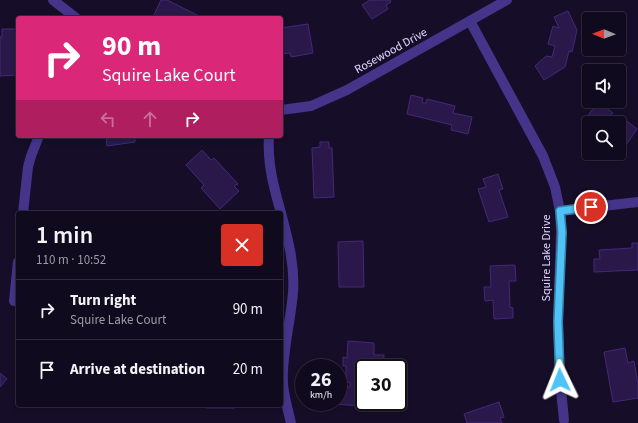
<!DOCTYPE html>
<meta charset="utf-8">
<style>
:root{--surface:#100a1e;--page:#1e182b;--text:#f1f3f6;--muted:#9c9aa4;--line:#302b3c}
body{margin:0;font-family:"Source Sans 3",sans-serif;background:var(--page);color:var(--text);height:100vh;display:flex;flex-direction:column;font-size:15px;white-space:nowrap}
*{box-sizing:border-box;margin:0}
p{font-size:13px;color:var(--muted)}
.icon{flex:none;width:22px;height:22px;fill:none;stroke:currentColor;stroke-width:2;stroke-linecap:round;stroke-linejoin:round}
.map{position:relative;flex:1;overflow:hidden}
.sheet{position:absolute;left:16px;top:211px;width:267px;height:196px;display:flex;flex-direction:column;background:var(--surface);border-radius:4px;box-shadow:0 2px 6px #0003,0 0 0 1px var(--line)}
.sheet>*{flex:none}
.banner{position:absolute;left:16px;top:16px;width:267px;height:122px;border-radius:4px;box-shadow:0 2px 6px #0003,0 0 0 1px var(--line);background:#db2777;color:#fff;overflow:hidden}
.needle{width:26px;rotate:271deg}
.fabs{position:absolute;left:582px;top:12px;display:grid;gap:8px}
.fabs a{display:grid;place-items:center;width:44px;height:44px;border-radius:4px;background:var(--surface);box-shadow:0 2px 6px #0003,0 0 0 1px var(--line);font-size:20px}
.speed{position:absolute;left:295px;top:359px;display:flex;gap:8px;font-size:20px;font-weight:700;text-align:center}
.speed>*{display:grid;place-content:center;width:52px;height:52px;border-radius:50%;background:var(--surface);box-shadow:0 2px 6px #0003,0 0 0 1px var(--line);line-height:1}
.speed small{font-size:10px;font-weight:400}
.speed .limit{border:2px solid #111;border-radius:6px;background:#fff;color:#111}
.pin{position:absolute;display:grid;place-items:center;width:34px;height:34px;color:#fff;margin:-17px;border:2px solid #fff;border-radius:50%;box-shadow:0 1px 4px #0007}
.me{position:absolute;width:44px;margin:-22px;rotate:358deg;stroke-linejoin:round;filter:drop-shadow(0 0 3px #0008)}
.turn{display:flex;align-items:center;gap:14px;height:84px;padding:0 20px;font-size:18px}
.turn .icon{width:52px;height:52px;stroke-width:2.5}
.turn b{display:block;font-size:28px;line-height:34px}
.lanes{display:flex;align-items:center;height:38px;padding:0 20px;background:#0003;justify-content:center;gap:20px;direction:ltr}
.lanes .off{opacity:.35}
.round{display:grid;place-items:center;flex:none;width:42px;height:42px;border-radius:4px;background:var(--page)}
.summary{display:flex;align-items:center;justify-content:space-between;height:68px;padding:0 20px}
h1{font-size:24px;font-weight:600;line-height:30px}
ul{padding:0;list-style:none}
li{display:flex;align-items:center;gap:12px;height:60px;padding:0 20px;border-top:1px solid var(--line)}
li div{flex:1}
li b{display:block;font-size:15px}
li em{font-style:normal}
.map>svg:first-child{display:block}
</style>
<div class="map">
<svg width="638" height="423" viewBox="0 0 638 423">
<rect width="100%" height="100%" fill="#160e28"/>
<g fill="#2a184b" stroke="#442879">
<path d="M161,0H167L203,18H156L153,17Z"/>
<path d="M370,0H390L391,2L386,5L388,9L372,19L362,5Z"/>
<path d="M568,11L577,30L572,52L569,51L565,67L544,80L535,66L546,56L552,57L555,46L548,44L553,26L559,28L554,17Z"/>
<path d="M308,24L313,53L291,57L290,53L281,54V28Z"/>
<path d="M2,29H18V75L0,76V37H2Z"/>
<path d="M411,95L423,98L422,103H426L427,99L455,106L453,113L472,117L468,134L451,130L452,125L407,114Z"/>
<path d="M598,102L613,113L611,115L622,123L624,119L637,129L622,151L619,150V123H593L586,118Z"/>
<path d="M106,136H138L139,137H135V142L107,146Z"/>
<path d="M320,142H329V148H332L334,197L314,198L312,148L320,147Z"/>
<path d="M202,150L211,160L214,158L238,184L234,186L239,191L220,209L201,188L204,185L186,165Z"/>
<path d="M498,174L503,189L499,190L508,217L489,222L478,189L486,187L483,179Z"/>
<path d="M363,241L364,287H339L338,242Z"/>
<path d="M632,243H638V270L594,272V259H600L599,250L632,248Z"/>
<path d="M515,265L516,281H509L510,307L513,308V318L494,319L493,300L485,301L484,287H491L490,266Z"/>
<path d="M348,341L374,343V355H384L383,368H364V399H363L362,406L333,404V402H338V386L350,387V382H346V366H343V357L347,358Z"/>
<path d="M625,348L628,363L634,361L638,385V398L613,402L604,352Z"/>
<path d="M0,373L7,379L0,387Z"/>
<path d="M499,402L504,417L500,418L502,423H467L464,414Z"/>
<rect x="207" y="405" width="27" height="3"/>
</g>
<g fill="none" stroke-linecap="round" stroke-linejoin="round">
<g stroke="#44358b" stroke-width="10">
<path d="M53,0L76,18"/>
<path d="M470,21L543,156L555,187L560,211L561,232L558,322L560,380L564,420"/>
<path d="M281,110L311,106L347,90L507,0"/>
<path d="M269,136C267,163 274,188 281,213"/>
<path d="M560,211L638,202"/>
<path d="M23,213L28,167L31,156L39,136"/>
<path d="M281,213C288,239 295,265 293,292C291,321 281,356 283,384C284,397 288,410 291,423"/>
<path d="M14,301L18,262"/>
</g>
</g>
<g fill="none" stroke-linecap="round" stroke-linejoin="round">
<defs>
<path id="route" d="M560,380L558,322L562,232L560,211L591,207"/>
</defs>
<use href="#route" stroke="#337fa1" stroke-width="10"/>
<use href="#route" stroke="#4fc3f7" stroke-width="7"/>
</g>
<g text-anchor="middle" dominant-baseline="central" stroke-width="4" stroke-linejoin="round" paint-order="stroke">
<g font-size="12" fill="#e0d5ff" stroke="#160e28">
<text transform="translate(391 51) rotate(-29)">Rosewood Drive</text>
<text transform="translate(546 258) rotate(-90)">Squire Lake Drive</text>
</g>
</g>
</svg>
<div class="fabs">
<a><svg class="needle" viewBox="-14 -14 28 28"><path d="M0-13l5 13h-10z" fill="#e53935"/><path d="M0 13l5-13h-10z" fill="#9c9aa4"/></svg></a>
<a><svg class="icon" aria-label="sound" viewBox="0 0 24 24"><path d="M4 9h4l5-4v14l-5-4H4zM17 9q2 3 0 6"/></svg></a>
<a><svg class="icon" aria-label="search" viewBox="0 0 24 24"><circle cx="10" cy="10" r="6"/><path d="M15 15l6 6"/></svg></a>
</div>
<div class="speed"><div>26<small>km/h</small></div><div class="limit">30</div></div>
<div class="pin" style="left:591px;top:207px;background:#d93025"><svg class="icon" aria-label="arrive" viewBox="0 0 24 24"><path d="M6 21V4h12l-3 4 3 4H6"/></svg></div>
<svg class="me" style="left:560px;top:380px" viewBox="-20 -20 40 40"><path d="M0-17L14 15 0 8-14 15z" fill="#4fc3f7" stroke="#fff" stroke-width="4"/></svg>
<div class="banner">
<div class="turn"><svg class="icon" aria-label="right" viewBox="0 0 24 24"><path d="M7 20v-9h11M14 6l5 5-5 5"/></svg><div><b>90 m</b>Squire Lake Court</div></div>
<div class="lanes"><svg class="icon off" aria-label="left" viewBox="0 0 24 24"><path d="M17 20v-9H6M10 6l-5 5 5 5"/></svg><svg class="icon off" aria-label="ahead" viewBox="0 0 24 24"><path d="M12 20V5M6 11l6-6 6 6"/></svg><svg class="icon" aria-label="right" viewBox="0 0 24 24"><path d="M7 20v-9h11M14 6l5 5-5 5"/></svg></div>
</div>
<section class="sheet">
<div class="summary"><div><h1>1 min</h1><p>110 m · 10:52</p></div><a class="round" style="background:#d93025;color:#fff"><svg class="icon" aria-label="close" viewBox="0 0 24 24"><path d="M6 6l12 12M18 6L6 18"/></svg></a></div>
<ul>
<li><svg class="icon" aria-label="right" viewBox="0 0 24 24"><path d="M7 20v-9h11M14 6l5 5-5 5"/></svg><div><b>Turn right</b><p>Squire Lake Court</p></div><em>90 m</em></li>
<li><svg class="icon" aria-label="arrive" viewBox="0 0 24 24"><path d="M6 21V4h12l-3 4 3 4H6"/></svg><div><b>Arrive at destination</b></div><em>20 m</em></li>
</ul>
</section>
</div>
